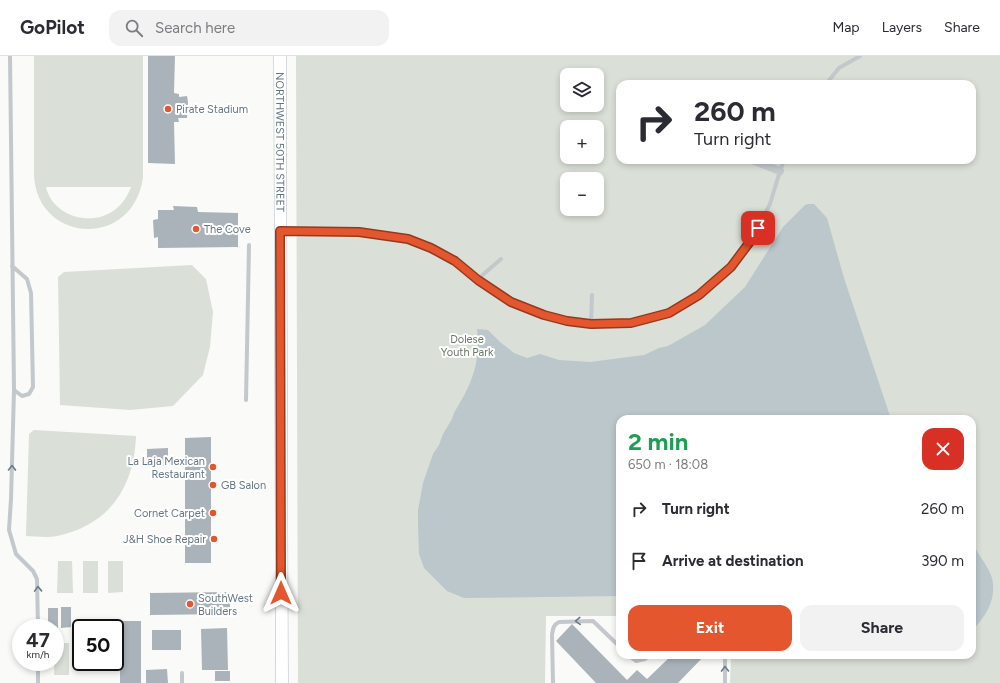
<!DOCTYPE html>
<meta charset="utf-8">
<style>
:root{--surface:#fff;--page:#f2f2f3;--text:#2b2b33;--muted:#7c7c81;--line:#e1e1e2;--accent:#e4572e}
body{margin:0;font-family:Figtree,sans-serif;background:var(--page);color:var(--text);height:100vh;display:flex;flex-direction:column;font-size:15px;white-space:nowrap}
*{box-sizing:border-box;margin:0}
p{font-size:13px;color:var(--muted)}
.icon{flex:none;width:22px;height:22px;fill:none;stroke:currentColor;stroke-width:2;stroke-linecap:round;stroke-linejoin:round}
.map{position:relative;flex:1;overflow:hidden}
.sheet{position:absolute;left:616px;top:359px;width:360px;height:244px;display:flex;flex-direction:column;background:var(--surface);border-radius:12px;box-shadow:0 2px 6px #0003}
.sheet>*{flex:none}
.banner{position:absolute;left:616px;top:24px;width:360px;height:84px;border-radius:12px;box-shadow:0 2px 6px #0003;background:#fff;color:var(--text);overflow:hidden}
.controls{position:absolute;left:560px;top:12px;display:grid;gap:8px}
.controls a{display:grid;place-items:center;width:44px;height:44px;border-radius:8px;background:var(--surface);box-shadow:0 2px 6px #0003;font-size:20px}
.speed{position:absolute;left:12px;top:563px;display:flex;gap:8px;font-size:20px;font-weight:700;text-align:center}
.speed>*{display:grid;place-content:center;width:52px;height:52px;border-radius:50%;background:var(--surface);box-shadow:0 2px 6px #0003;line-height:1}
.speed small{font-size:10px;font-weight:400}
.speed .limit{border:2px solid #111;border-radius:6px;background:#fff;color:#111}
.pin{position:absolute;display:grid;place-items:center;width:34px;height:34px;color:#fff;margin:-17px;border-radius:8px;box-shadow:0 2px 6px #0006}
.me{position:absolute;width:44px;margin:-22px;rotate:0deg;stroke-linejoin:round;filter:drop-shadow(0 0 3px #0008)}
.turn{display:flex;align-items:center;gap:14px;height:84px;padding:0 12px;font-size:18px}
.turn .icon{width:52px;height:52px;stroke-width:2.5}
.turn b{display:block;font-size:28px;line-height:34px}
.round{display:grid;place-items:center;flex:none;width:42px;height:42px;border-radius:12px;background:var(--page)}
.headline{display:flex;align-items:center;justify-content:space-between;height:68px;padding:0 12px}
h1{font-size:24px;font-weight:700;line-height:30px;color:#1e9e55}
.button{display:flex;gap:8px;margin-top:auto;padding:8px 12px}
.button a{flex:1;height:46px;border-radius:12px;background:var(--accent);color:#fff;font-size:16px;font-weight:700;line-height:46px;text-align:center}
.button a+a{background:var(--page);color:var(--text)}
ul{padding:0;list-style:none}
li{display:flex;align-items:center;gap:12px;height:52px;padding:0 12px}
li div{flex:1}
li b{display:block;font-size:15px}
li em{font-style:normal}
header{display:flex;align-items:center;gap:24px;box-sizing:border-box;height:56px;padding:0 20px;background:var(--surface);border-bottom:1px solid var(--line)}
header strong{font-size:19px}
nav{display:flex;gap:22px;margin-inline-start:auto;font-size:14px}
.search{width:280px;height:36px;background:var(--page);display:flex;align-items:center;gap:10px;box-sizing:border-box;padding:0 14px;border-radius:12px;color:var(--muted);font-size:15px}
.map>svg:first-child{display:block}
</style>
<header>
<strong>GoPilot</strong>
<div class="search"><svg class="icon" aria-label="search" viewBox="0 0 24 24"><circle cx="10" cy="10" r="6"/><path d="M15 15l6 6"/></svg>Search here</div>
<nav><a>Map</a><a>Layers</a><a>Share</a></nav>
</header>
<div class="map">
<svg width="1000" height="627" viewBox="0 0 1000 627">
<rect width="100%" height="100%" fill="#fafaf8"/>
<g fill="#dadfd7" fill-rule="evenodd">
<path d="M34,0H143V122C132,194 37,187 34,119ZM46,131H131C128,139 124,146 117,152C95,172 53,162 46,131Z"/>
<path d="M296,0H1000V627H730L731,599H972V363H620V560H546L545,627H298ZM567,19H597V49H567ZM620,28H972V104H620ZM567,71H597V101H567ZM567,123H597V153H567Z"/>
<path d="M192,209L206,223L213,256L210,291L203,319L173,350L130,354L60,349L58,221L64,216Z"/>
<path d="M34,374L136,380C134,432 109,469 57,480C47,482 35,480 26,480L29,378Z"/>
<path d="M58,505H72L73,537H57Z"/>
<rect x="83" y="505" width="15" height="32"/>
<path d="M108,505H123V536L108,537Z"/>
<path d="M55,587H69V619H54Z"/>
</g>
<g fill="#bbc7cb">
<path d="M808,148H814L827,162L844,222L891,363H620V540L464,542L447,535L424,512L419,498L418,469V454L423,427L433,398L439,389L443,378L452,363L454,357C471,329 481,308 477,273L488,274L500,286L514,297L527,302L540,298L559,304L590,306L644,299L659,292L668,290L705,269L745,231L783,171L805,149Z"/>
<path d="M972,486C975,491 977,495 980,500C984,506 990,515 992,522C997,543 986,560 972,575Z"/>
</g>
<g fill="#aab3b9">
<path d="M148,0H175L174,37L179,38V41L187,40L188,46L187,62H178L179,66H174L175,108L148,107Z"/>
<path d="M173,150L197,151L198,156L238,157V191L158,192V181L154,182L153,164L158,163V154H174Z"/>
<path d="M211,381V507H185V382Z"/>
<path d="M168,392V410H147V393Z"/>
<path d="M230,536V558L150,559V537Z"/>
<path d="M61,551H71V571L61,572Z"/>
<path d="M48,552H58V573L48,572Z"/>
<rect x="120" y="565" width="21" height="62"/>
<path d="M572,568L627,624L637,614L647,623L672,599H705L678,627H596L556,585Z"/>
<path d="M227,572L228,614H202L201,573Z"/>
<rect x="152" y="574" width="29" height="20"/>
<path d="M167,613L168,627H146V614Z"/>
<rect x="215" y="615" width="15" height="10"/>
</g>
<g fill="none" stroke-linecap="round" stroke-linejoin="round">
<defs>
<g id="secondary">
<path id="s1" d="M280,0L282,627"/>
</g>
</defs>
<use href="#secondary" stroke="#b3babf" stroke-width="13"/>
<g stroke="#c3c8cc" stroke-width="4">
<path d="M10,0L14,334L22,340L29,338L33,331L31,237L27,223L12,210"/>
<path d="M826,28L839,12L860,0"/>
<path d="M282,175L359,176L408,183L431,192L455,205L478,223L511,247L543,259L567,265L591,268L631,267L669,257L699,239L731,211L752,183L770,148L780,115L784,104"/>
<path d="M478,223L501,203"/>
<path d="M591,268L592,239"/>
<path d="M14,334L11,443L9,474L16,498L33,515L37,523L38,572"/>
<path d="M246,344L249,189"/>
<path d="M628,599L636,605L645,603L649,599"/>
<path d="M725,599V627"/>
<path d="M38,606V627"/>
<path d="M182,617V627"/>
<path d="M553,627L552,579C553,573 553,569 559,566L593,565L620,591"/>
</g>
<path stroke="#c3c8cc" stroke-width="8" d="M752,104L780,115"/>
<use href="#secondary" stroke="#fff" stroke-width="12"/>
</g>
<defs><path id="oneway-chevron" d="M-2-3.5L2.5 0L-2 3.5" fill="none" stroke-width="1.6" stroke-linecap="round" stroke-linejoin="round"/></defs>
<g stroke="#6a7a87">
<use href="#oneway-chevron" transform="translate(12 412) rotate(-89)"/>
<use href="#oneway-chevron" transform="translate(38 533) rotate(-92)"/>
<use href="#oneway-chevron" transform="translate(578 565) rotate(177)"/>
<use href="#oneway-chevron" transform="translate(725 613) rotate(-91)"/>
</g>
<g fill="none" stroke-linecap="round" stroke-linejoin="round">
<defs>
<path id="route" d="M281,537L280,175L359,176L408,183L431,192L455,205L478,224L511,246L544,259L567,265L591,268L631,267L669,257L699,239L731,211L752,183L758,172"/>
</defs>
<use href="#route" stroke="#94391e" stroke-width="10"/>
<use href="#route" stroke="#e4572e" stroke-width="7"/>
</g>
<g fill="#e4572e" stroke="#fff" stroke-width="1.5">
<circle cx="168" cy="53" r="4"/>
<circle cx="196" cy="173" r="4"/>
<circle cx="213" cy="411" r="4"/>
<circle cx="213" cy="429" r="4"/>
<circle cx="213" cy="457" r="4"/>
<circle cx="214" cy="483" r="4"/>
<circle cx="190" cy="548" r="4"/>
</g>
<g text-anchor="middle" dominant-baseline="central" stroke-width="4" stroke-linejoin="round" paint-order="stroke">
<g font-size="11" fill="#657683" stroke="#fff" text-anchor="start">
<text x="176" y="53">Pirate Stadium</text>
<text x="204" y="173">The Cove</text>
<text x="205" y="405" text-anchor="end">La Laja Mexican<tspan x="205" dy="13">Restaurant</tspan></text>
<text x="221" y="429">GB Salon</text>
<text x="205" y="457" text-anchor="end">Cornet Carpet</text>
<text x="206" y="483" text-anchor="end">J&amp;H Shoe Repair</text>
<text x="198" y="542">SouthWest<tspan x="198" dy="13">Builders</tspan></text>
</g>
<g font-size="11" fill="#657683" stroke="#fff">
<text stroke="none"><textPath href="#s1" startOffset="86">NORTHWEST 50TH STREET</textPath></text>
</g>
<g font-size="11" fill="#687a64" stroke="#fff">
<text x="467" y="283">Dolese<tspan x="467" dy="13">Youth Park</tspan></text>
</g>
</g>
</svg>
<div class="controls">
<a><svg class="icon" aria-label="layers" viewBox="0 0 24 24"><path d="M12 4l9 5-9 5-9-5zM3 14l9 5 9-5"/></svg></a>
<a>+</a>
<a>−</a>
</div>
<div class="speed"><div>47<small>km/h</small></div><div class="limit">50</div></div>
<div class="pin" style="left:758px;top:172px;background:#d93025"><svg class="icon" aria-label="arrive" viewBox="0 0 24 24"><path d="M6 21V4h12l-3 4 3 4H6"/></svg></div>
<svg class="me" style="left:281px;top:537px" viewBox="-20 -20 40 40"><path d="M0-17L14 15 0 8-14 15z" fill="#e4572e" stroke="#fff" stroke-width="4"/></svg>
<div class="banner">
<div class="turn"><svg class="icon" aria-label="right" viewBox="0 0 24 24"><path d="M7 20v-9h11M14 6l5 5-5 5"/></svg><div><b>260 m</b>Turn right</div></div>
</div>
<section class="sheet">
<div class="headline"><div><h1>2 min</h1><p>650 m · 18:08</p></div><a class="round" style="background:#d93025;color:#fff"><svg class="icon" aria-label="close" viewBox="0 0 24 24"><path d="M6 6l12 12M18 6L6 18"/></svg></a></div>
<ul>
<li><svg class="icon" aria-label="right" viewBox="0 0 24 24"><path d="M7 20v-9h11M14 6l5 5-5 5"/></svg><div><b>Turn right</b></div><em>260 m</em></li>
<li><svg class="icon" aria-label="arrive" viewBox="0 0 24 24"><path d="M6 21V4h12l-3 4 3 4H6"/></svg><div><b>Arrive at destination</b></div><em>390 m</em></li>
</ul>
<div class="button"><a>Exit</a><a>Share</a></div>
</section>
</div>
